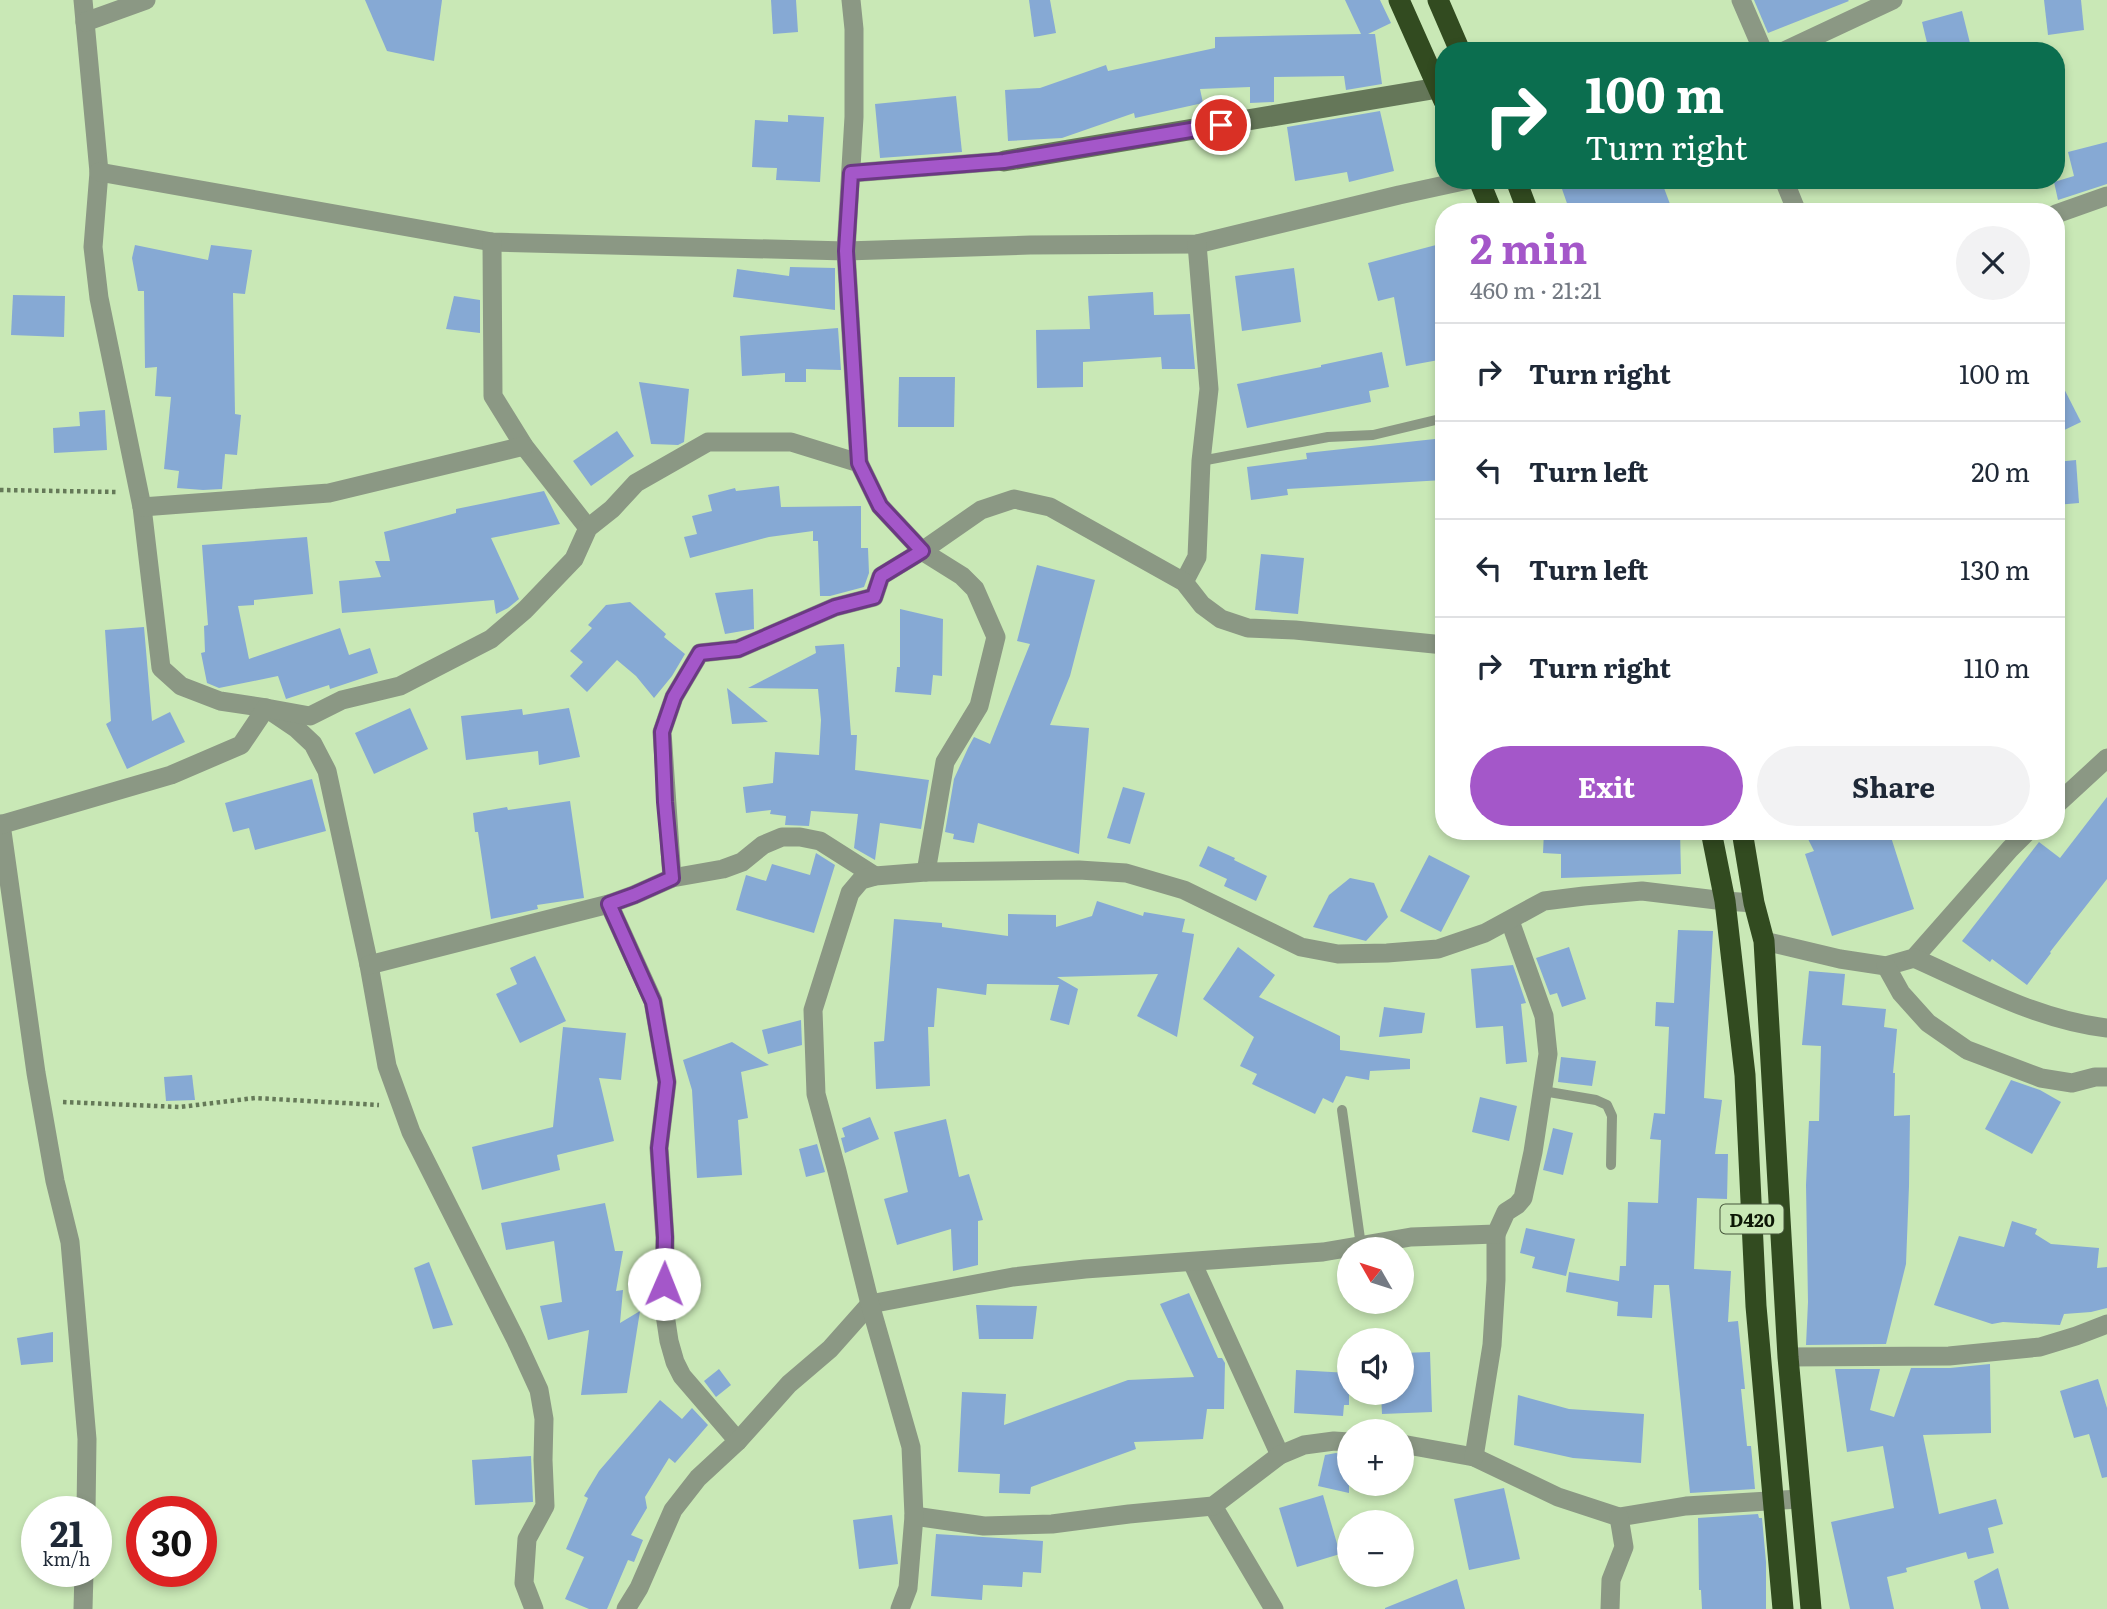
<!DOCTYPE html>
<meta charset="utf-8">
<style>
:root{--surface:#fff;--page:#f2f2f3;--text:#1f2937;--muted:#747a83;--line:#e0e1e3;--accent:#a457c9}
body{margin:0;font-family:Literata,serif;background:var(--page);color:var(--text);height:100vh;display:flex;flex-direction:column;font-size:26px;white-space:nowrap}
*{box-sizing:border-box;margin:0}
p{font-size:23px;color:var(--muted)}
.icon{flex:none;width:38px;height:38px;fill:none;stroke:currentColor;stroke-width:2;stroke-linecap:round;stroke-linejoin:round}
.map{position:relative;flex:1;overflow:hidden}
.sheet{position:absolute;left:1435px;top:203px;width:630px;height:637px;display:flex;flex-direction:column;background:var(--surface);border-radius:28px;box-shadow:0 4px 10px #0003}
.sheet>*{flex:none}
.hud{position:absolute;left:1435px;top:42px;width:630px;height:147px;border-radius:28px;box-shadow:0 4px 10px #0003;background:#0b6e4f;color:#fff;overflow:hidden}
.needle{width:46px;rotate:309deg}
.fabs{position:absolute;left:1337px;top:1237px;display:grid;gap:14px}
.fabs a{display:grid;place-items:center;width:77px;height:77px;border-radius:50%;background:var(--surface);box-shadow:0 4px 10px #0003;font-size:35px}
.speed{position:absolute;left:21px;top:1496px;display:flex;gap:14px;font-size:35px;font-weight:700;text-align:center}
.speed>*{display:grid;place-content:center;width:91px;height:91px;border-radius:50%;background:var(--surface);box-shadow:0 4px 10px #0003;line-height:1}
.speed small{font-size:18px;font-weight:400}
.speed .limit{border:10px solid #d22;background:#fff;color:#111}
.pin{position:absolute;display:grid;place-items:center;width:60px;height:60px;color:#fff;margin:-30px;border:4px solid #fff;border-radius:50%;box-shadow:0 2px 7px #0007}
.me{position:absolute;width:77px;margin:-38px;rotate:1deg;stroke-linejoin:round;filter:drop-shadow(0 0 5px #0008)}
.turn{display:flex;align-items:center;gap:24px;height:147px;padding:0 35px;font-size:32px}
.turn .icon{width:91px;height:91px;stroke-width:2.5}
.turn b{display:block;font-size:49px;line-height:60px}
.round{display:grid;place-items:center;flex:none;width:74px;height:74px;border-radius:37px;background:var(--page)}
.head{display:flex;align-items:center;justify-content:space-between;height:119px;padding:0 35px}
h1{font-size:42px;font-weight:700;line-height:52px;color:var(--accent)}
.button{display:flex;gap:14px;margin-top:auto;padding:14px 35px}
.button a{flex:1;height:80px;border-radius:42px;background:var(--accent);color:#fff;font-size:28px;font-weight:700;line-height:80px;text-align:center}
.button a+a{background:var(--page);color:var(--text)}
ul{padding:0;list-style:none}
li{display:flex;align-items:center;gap:21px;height:98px;padding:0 35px;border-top:2px solid var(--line)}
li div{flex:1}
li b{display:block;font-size:26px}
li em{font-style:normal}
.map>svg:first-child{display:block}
</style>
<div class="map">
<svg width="2107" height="1609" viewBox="0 0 2107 1609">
<rect width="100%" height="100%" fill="#c9e8b6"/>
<g fill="#86a9d4">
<path d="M365,0H442L434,61L387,51Z"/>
<path d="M771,0H796L798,32L773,34Z"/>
<path d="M1029,0H1050L1056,33L1034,37Z"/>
<path d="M1345,0H1380L1391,23L1368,34H1375L1382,84L1346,90L1344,76L1274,77V102L1250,103V87L1200,89L1203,103L1135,118L1134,113L1062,138L1008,141L1005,90L1040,88L1106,65L1108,71L1215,48V37L1361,34Z"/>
<path d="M1754,0H1848L1849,1L1768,33Z"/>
<path d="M2044,0H2081L2084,30L2048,35Z"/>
<path d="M1962,11L1972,51H1929L1922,22Z"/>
<path d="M956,96L962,152L880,158L875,104Z"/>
<path d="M1380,111L1394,171L1349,182L1347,172L1295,181L1287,127Z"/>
<path d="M788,115L824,117L820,182L776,180L777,168L752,167L755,120L788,122Z"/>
<path d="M2107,142V184L2058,200L2054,182L2074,176L2068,152Z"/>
<path d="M1583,180H1661L1673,212H1570L1562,189Z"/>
<path d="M135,245L208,260L211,245L252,250L245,294L233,293L235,414L241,415L237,455L225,454L222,489L203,490L177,488L179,471L164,469L171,397L155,396L157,367L145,368L144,291H138L132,258Z"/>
<path d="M1436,245L1444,275V284L1439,285L1444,310V359L1406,366L1394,297L1378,301L1368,263Z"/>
<path d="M790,267L835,268V310L733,297L737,269L789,276Z"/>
<path d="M1294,268L1301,322L1242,331L1235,276Z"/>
<path d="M1153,292L1154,315L1190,314L1195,369H1162L1161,357L1083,362V387L1037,388L1036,330L1090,329L1088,296Z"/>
<path d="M13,295L65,296L64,337L11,335Z"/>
<path d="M454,296L480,300V333L446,329Z"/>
<path d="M838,328L841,370L806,369V382H785V373L742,376L740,336Z"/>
<path d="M1382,352L1389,387L1369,391L1371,402L1247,428L1237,384L1321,367V365Z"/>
<path d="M2056,373L2081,422L2056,434Z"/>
<path d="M899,377H955L954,427H898Z"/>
<path d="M639,382L689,389L684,442L678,445L651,444Z"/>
<path d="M105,410L107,450L54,453L53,428L80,426L79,412Z"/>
<path d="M617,431L634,456L591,486L573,461Z"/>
<path d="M1444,438V480L1287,489L1288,495L1251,500L1247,467L1307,459L1306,453Z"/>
<path d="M2076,460L2079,503L2056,505V462Z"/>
<path d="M779,486L781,507L861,506V548H868L869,573L864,587L830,596H820L818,541H813V531L769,537L690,558L684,537L697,534L692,516L712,511L708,495L735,488L736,491Z"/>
<path d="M544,491L560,524L491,538L519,599L508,608L496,614L494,600L342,613L339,581L381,577L375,561H390L384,532L456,513V509Z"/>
<path d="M307,537L313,594L254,600V605L238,606L249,659L340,628L349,655L370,648L378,673L330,689L329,685L286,699L278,676L219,688L207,683L201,653L205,652L204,626L208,625L202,545Z"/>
<path d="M1261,554L1304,558L1298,614L1255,610Z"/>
<path d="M1037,565L1095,580L1070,676L1050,725L1089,728L1079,854L978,823L974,843L953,839L954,834L945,832L954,779L968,748L974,737L990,744L1030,644L1017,641Z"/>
<path d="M753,589L754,629L725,634L715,593Z"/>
<path d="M630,602L666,634L664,637L685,654L672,676L654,698L636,676L617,660L587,692L570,676L583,662L570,651L592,628L588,625L606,605Z"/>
<path d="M900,609L943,619L942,676L933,675L931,695L895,692L897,667H900Z"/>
<path d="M144,627L152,721L170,712L185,742L127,769L106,724L111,721L105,630Z"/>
<path d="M844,644L851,735H857L855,770L929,780L921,829L880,823L875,860L854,848L858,814L811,811L809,826L785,825L786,816L770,814L771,810L746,813L743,787L773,783L775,752L819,755L821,720L818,689L748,688L816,653L815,646Z"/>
<path d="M727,688L768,722L732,724Z"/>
<path d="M410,708L428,749L374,774L355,733Z"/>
<path d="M569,708L580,757L539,765L538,751L466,760L461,716L522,709L523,715Z"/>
<path d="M312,779L326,831L255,850L249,828L233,832L225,803Z"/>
<path d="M1123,787L1145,793L1130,844L1107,838Z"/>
<path d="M2107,797V879L2050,952L2051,953L2027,985L1992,959L1990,962L1962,941L2039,842L2060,858Z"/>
<path d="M570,801L584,898L537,905L538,909L491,919L478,832H475L473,813L507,807L508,810Z"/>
<path d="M1544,831H1680L1681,874L1561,878V854L1543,853Z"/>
<path d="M1804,831H1889L1914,909L1832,936L1805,854L1814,851Z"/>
<path d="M1208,846L1235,858L1234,860L1267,876L1256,901L1224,886L1227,879L1199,866Z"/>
<path d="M816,853L835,865L814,933L736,910L746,875L766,881L772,864L810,875Z"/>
<path d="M1429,855L1470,876L1441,932L1400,911Z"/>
<path d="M1350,878L1374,883L1388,917L1366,941L1313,927L1329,895Z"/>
<path d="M1097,901L1143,916L1144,912L1185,919L1182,932L1194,934L1177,1037L1137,1016L1158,974L1057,977L1078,989L1069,1025L1050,1020L1059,985L987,984L986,995L937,988L934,1027H928L930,1086L876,1089L874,1042L884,1041L894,919L942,923V927L1008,936V914L1056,915V927L1092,916Z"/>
<path d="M1678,930L1713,931L1704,1098L1722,1100L1715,1154H1728L1727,1199L1697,1198L1694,1269L1731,1271L1728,1322L1738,1321L1745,1389H1741L1747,1446H1751L1755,1489L1690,1493L1669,1285H1654L1652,1318L1617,1316L1618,1302L1566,1292L1569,1272L1619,1281L1620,1266H1626L1628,1202L1658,1203L1661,1140L1650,1139L1654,1113L1665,1114L1669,1027L1655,1026L1656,1002L1674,1003Z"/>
<path d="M1238,947L1275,975L1259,997L1340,1036V1050L1410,1059V1069L1370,1071L1369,1080L1346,1076L1333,1103L1323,1098L1315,1114L1252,1084L1257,1074L1240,1066L1254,1037L1203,999Z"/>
<path d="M1569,947L1586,999L1562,1007L1557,993L1550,995L1536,958Z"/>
<path d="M535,956L566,1021L520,1043L496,994L517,984L510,968Z"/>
<path d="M1513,965L1526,1003L1521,1004L1527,1062L1506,1064L1503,1026L1476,1028L1471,969Z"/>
<path d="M1809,971L1845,974L1842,1005L1886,1009L1884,1027L1897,1029L1893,1073H1895L1894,1116L1910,1115L1909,1186L1906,1264L1886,1344L1806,1345L1808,1302L1806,1185L1809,1121H1819L1821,1046L1802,1045Z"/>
<path d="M1384,1007L1425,1013L1422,1033L1379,1037Z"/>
<path d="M801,1020L802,1045L768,1054L762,1030Z"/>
<path d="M563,1027L626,1033L621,1080L599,1078L614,1141L557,1155L560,1170L482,1190L472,1147L553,1127Z"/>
<path d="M732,1042L769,1065L741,1072L748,1118L738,1120L742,1175L697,1178L692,1090L683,1060Z"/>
<path d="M1561,1057L1596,1061L1592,1086L1558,1082Z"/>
<path d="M192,1075L195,1100L166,1101L164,1077Z"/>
<path d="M2011,1080L2040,1090L2061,1102L2032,1154L1985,1129Z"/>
<path d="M1480,1097L1517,1106L1509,1141L1472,1132Z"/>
<path d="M870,1117L879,1139L845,1153L841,1138L845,1137L842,1128Z"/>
<path d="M946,1119L959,1177L969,1174L983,1220L978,1221V1265L953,1271L951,1229L897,1245L884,1199L908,1192L894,1132Z"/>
<path d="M1553,1128L1573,1133L1563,1175L1543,1170Z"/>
<path d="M817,1144L825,1172L806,1177L799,1149Z"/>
<path d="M605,1203L615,1251H623L616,1291L623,1290L620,1323L640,1311L627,1393L581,1395L589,1330L548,1340L540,1306L562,1302L554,1241L506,1250L501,1223Z"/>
<path d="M2012,1221L2037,1229L2035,1234L2051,1244L2099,1248L2097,1268L2107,1267V1308L2091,1312L2064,1314L2060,1325L2003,1322L1992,1324L1934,1305L1959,1236L2004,1247Z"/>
<path d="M1526,1228L1575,1239L1566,1276L1532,1268L1535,1257L1520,1253Z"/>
<path d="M429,1262L453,1325L433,1329L414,1268Z"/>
<path d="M1189,1293L1218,1358H1222L1225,1363L1224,1409H1207L1203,1439L1134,1442L1136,1449L1031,1487L1030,1494L999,1493L1000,1474L958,1472L962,1392L1006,1394L1004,1425L1128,1380L1194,1377L1160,1304Z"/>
<path d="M976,1305L1037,1306L1033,1339H979Z"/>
<path d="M53,1332V1362L21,1365L17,1338Z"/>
<path d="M1430,1352L1432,1412L1382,1414L1381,1393H1402V1353Z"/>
<path d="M1990,1364L1991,1433L1923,1435L1939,1514L1996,1499L2003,1524L1988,1528L1994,1553L1968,1559L1966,1552L1906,1568L1907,1572L1887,1577L1894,1609H1850L1831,1522L1894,1508L1883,1446L1847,1452L1835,1369H1880L1870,1410L1894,1417L1911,1368H1950Z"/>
<path d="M719,1369L731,1385L716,1397L704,1381Z"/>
<path d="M1296,1370L1349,1373V1405H1344L1343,1416L1294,1413Z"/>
<path d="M2098,1379L2107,1408V1477L2102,1478L2089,1434L2074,1438L2060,1391Z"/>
<path d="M1518,1395L1569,1409L1644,1414L1641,1463L1573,1458L1514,1445Z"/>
<path d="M660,1400L682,1419L692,1408L708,1425L675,1463L669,1458L645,1497L647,1508L631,1535L643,1540L634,1562L628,1560L607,1609H589L565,1599L584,1557L566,1549L588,1498L584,1496L599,1471Z"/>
<path d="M1336,1453L1349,1456V1493L1318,1486L1325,1455Z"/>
<path d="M531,1456L533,1502L475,1505L472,1460Z"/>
<path d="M1504,1488L1520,1559L1469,1570L1454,1499Z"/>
<path d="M1323,1495L1340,1554L1297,1567L1279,1508Z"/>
<path d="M1758,1514L1759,1518H1762L1766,1562V1609H1702L1701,1590H1699L1698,1518Z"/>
<path d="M892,1515L898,1564L859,1569L853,1520Z"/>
<path d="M936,1534L1043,1541L1041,1573L1023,1572L1022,1587L983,1585L982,1600L931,1596Z"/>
<path d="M1998,1568L2009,1609H1981L1974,1581Z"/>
<path d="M1457,1579L1465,1609H1385V1608Z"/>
</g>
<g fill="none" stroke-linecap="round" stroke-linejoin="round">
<g stroke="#657958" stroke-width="4.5" stroke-dasharray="3.5 3.5" stroke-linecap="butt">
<path d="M0,490L118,492"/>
<path d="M63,1102L180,1107L255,1098L379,1105"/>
</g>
<g stroke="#8b9884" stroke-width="10">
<path d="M1201,461L1328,437L1373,435L1444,418"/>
<path d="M1543,1091L1596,1100L1607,1105L1612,1116L1611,1165"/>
<path d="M1342,1110L1361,1246"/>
</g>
<g stroke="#8b9884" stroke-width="19">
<path d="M83,0L99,172L93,247L99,298L142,507L161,668L181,686L220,701L266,708L297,729L313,744L327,771L369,965L387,1066L411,1132L516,1340L539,1390L544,1419L543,1460L545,1506L527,1539L524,1583L534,1609"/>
<path d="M851,0L854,29V117L846,251L859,463"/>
<path d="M1741,0L1763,51"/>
<path d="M85,22L146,0"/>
<path d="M1784,51L1893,0"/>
<path d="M99,172L492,242L846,251L1030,245L1197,244L1399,195L1468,180"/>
<path d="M851,173L1004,161"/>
<path d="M1784,180L1797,212"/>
<path d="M2056,214L2107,196"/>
<path d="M492,242L493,396L524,446L588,528"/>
<path d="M142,507L329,493L524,446"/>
<path d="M1184,582L1197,557L1201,461L1209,389L1197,244"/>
<path d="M2056,805L2107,758"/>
<path d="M1,824L36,1073L55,1181L70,1242L87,1439L86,1512"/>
<path d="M0,825L171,775L241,745L266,708L310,716L342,700L400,686L491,639L525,610L574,559L588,528L612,509L636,483L708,442H791L859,463L880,506L922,551L962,576L975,589L996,637L979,706L945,762L926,872"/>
<path d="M672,878L662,732L674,697L700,653L738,649L835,607L874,597L881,576L922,551L981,510L1014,499L1050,507L1184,582L1202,605L1221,619L1248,628L1295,630L1444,645"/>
<path d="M609,904L653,1001L667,1082L659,1148L665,1238L664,1308L669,1341L675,1362L682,1376L738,1441"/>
<path d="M1764,941L1840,959L1886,966L1914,958L2010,849L2028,831"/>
<path d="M1914,958C1977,986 2038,1020 2107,1028"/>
<path d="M369,965L609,904L634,895L672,878L723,869L742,862L763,845L782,837H800L820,841L875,876"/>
<path d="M1886,966L1901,993L1928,1023L1967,1050L2041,1078L2072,1083L2095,1077H2107"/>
<path d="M1192,1262L1280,1455"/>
<path d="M1788,1357L1949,1356L2040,1347L2076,1336L2107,1324"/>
<path d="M1402,1444L1474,1457L1558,1497L1619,1517L1686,1506L1800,1499"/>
<path d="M1474,1457L1492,1345L1496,1280V1234"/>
<path d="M1213,1506L1274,1609"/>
<path d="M914,1516L984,1526L1052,1524L1129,1514L1213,1506L1280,1455L1304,1445L1334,1441L1349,1442"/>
<path d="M83,1609L84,1572"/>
<path d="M626,1609L639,1588L673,1510L698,1478L738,1441L789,1384L830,1349L870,1304L1013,1277L1085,1269L1323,1252L1411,1237L1496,1234L1506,1212L1517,1205L1523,1198L1533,1152L1548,1054L1544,1016L1510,921"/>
<path d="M900,1609L908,1588L914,1516L911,1447L870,1304L837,1171L816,1094L813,1010L850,893L861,880L875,876L926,872L1079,870L1126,873L1184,890L1301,947L1338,954L1387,953L1438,949L1485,933L1544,901L1584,896L1642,891L1725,901L1754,903"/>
<path d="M1610,1609L1611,1580L1624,1547L1619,1517"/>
</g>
<path stroke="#657759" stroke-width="21" d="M1004,161L1438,88"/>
<g stroke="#324b20" stroke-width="21">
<path d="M1399,0L1444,101"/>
<path d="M1438,0L1460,51"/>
<path d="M1479,180L1492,212"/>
<path d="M1516,180L1528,212"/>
<path d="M1711,831L1725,901L1745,1075L1756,1306L1783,1609"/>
<path d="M1742,831L1754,903L1764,941L1788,1357L1811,1609"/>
</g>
</g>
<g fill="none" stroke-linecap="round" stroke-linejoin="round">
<defs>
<path id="route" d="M664,1284L665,1237L659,1148L667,1082L653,1002L609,904L634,895L672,878L665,802L662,732L674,697L700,653L738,649L835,607L874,597L881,576L922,551L880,506L859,463L846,251L851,173L1004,161L1221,125"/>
</defs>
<use href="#route" stroke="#6b3983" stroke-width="18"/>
<use href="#route" stroke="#a457c9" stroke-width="12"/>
</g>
<g text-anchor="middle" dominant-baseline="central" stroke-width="5" stroke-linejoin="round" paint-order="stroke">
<rect fill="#c9e8b6" stroke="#45553a" stroke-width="2" x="1720.5" y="1204.5" width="63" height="29" rx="5"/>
<g font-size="18" font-weight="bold" fill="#0c1605">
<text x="1752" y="1219">D420</text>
</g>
</g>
</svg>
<div class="fabs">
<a><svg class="needle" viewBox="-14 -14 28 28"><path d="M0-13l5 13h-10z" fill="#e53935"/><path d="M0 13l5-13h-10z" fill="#747a83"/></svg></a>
<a><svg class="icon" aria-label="sound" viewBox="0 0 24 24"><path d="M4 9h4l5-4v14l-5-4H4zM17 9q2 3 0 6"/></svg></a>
<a>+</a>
<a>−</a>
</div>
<div class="speed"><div>21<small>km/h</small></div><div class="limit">30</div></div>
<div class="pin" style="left:1221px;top:125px;background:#d93025"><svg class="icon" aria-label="arrive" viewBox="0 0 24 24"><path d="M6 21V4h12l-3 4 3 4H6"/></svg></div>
<svg class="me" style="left:664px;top:1284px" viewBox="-20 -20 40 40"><circle r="19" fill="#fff"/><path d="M0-13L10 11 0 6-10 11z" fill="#a457c9"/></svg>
<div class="hud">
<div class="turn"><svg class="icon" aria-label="right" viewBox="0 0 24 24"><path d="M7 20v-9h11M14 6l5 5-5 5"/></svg><div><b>100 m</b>Turn right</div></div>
</div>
<section class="sheet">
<div class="head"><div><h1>2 min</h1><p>460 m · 21:21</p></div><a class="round"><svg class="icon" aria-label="close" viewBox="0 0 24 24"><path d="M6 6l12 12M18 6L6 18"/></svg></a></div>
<ul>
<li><svg class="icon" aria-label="right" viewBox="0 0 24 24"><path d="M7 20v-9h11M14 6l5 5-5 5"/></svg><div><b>Turn right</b></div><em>100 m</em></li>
<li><svg class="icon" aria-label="left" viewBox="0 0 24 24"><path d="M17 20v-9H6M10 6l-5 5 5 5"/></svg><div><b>Turn left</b></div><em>20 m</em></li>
<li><svg class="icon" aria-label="left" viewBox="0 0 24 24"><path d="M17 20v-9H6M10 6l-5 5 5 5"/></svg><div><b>Turn left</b></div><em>130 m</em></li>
<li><svg class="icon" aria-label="right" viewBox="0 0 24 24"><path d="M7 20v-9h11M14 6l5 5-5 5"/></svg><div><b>Turn right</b></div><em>110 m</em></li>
</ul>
<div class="button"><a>Exit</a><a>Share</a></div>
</section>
</div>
